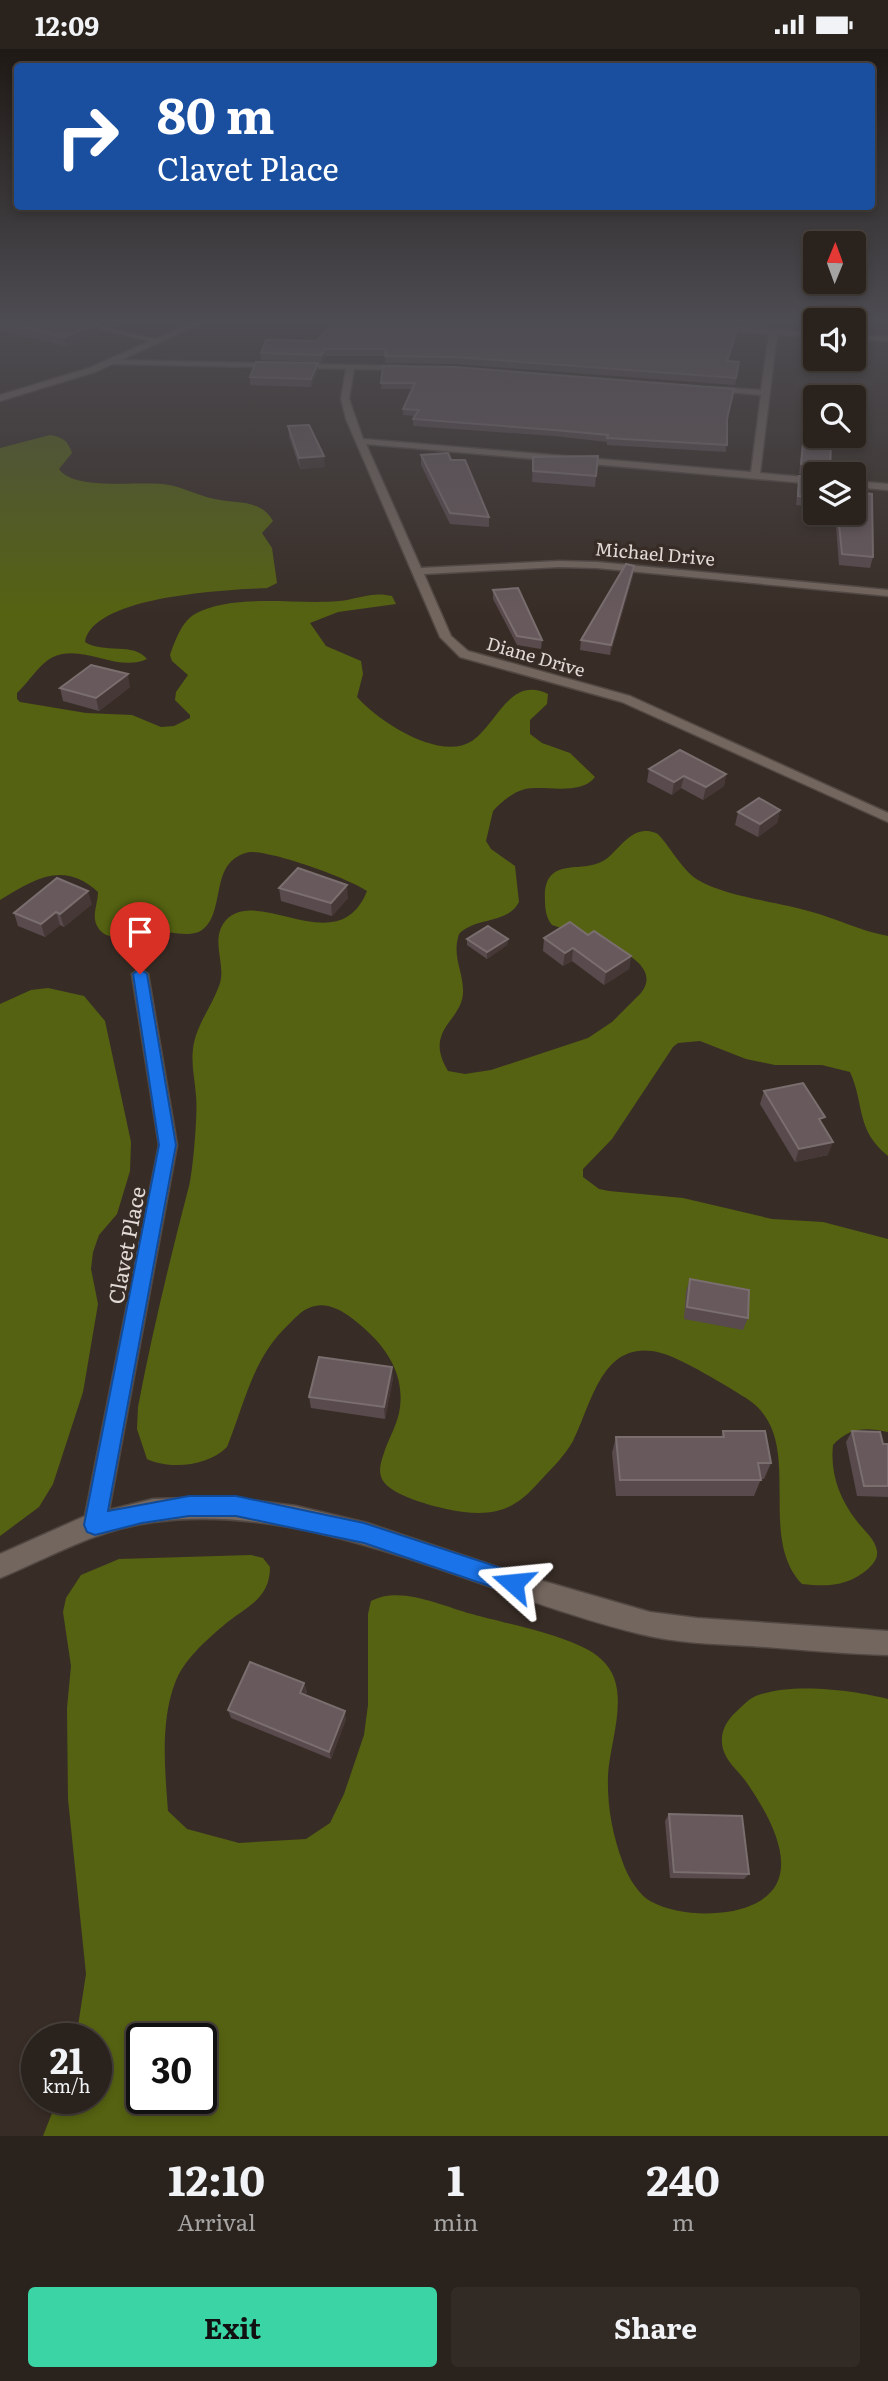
<!DOCTYPE html>
<style>
:root{--surface:#2a221c;--page:#322a25;--text:#f1f3f6;--muted:#a5a4a3;--line:#463f3b;--accent:#3bd4a4}
body{margin:0;font-family:Literata,serif;background:var(--page);color:var(--text);height:100vh;display:flex;flex-direction:column;font-size:26px;white-space:nowrap}
*{box-sizing:border-box;margin:0}
p{font-size:23px;color:var(--muted)}
.icon{flex:none;width:38px;height:38px;fill:none;stroke:currentColor;stroke-width:2;stroke-linecap:round;stroke-linejoin:round}
.map{position:relative;height:2087px;overflow:hidden}
.sheet{display:flex;flex-direction:column;background:var(--surface);flex:1}
.sheet>*{flex:none}
.guide{position:absolute;left:14px;top:14px;width:861px;height:147px;border-radius:7px;box-shadow:0 4px 10px #0003,0 0 0 2px var(--line);background:#1a4fa0;color:#fff;overflow:hidden}
.needle{width:46px;rotate:1deg}
.controls{position:absolute;left:803px;top:182px;display:grid;gap:14px}
.controls a{display:grid;place-items:center;width:63px;height:63px;border-radius:7px;background:var(--surface);box-shadow:0 4px 10px #0003,0 0 0 2px var(--line);font-size:35px}
.speed{position:absolute;left:21px;top:1974px;display:flex;gap:14px;font-size:35px;font-weight:700;text-align:center}
.speed>*{display:grid;place-content:center;width:91px;height:91px;border-radius:50%;background:var(--surface);box-shadow:0 4px 10px #0003,0 0 0 2px var(--line);line-height:1}
.speed small{font-size:18px;font-weight:400}
.speed .limit{border:4px solid #111;border-radius:10px;background:#fff;color:#111}
.pin{position:absolute;display:grid;place-items:center;width:60px;height:60px;color:#fff;margin:-72px -30px;border-radius:50% 50% 50% 0;rotate:-45deg;box-shadow:0 0 7px #0007}
.pin .icon{rotate:45deg}
.me{position:absolute;width:77px;margin:-38px;rotate:288deg;stroke-linejoin:round;filter:drop-shadow(0 0 5px #0008)}
.turn{display:flex;align-items:center;gap:24px;height:147px;padding:0 28px;font-size:32px}
.turn .icon{width:91px;height:91px;stroke-width:2.5}
.turn b{display:block;font-size:49px;line-height:60px}
.eta{display:flex;justify-content:space-evenly;align-items:center;height:119px;text-align:center}
.eta b{font-size:42px;font-weight:700;line-height:49px}
.button{display:flex;gap:14px;margin-top:auto;padding:14px 28px}
.button a{flex:1;height:80px;border-radius:7px;background:var(--accent);color:#111;font-size:28px;font-weight:700;line-height:80px;text-align:center}
.button a+a{background:var(--page);color:var(--text)}
.status{display:flex;justify-content:space-between;align-items:center;height:49px;padding:0 35px;background:var(--surface);direction:ltr}
.status svg{height:19px;fill:currentColor}
.map>svg:first-child{display:block}
</style>
<div class="status"><b>12:09</b><svg viewBox="0 0 49 12"><path d="M0 12V9h3v3zM5 12V6h3v6zM10 12V3h3v9zM15 12V0h3v12zM26 1h20v11H26zM47 4h2v5h-2z"/></svg></div>
<div class="map">
<svg width="888" height="2087" viewBox="0 0 888 2087">
<rect width="100%" height="100%" fill="#382d26"/>
<g fill="#556211" fill-rule="evenodd">
<path d="M50,386C63,388 68,392 72,404L59,420C75,443 142,431 169,436C185,439 199,447 215,450C237,455 261,450 273,472L262,484L272,499L277,534L267,539C230,541 93,546 85,593C103,605 134,593 147,610C117,624 83,594 53,608C39,615 29,633 17,644V650L20,653L86,664L132,666L161,678L174,677L190,669V666L175,651L176,643L188,626L172,612L170,606C175,592 182,572 195,565C233,544 296,556 339,552C357,550 374,542 392,547L396,555L338,563L310,574L326,597L361,612L363,625L357,648C378,672 440,713 472,692C497,675 510,626 548,645L547,655L530,671V685L542,694L570,704L595,728C581,747 545,736 525,740C513,743 501,753 493,762L486,792L491,800L515,817L519,853C508,875 474,868 459,885C452,907 462,919 463,940C465,972 422,979 448,1022L465,1025L491,1021L588,989L612,973L641,944C671,906 571,883 552,876C546,869 545,859 545,851C543,806 581,825 603,812C620,802 631,774 656,784C664,788 682,822 698,831C726,848 780,853 812,863C837,870 861,882 888,887V1107C855,1080 865,1056 850,1023L822,1016H775L746,1010L700,992L678,994L673,998L612,1090L583,1120V1128L599,1140L609,1142L683,1149L772,1170L823,1173L888,1190V1383C866,1378 849,1378 833,1396C830,1423 839,1449 856,1471C863,1481 875,1489 877,1502C878,1510 873,1515 868,1520C848,1537 828,1538 802,1535C754,1485 809,1389 746,1349C725,1336 683,1310 661,1304C602,1288 592,1355 573,1392C564,1408 551,1420 539,1433C517,1458 499,1467 464,1463C445,1461 390,1448 382,1430C378,1421 381,1413 384,1404C388,1391 396,1378 399,1364C407,1324 384,1294 353,1270C340,1260 324,1252 309,1259C301,1262 294,1270 288,1276C252,1310 245,1354 227,1398C208,1417 171,1421 147,1410L137,1380L138,1358C152,1284 170,1210 189,1137C193,1122 198,1062 196,1047C195,1031 191,1016 193,1000C196,976 211,959 219,937C227,917 211,894 223,875C253,831 338,916 367,842C348,829 272,802 250,803C240,804 229,812 225,821C216,838 219,869 202,881C188,891 160,879 143,880C128,880 111,896 99,880C90,868 98,856 98,843C64,811 34,830 0,851V399Z"/>
<path d="M48,939L84,947L105,972L131,1093L130,1122L117,1165L99,1186L93,1203L91,1220L98,1255L83,1343L53,1435L39,1458L0,1487V955L31,941Z"/>
<path d="M251,1506L263,1509L270,1518C270,1551 245,1558 223,1577C205,1592 183,1612 175,1634C160,1673 165,1722 168,1762L187,1780L239,1794L306,1790L330,1774L344,1745L364,1686L368,1656V1565L371,1552C400,1536 442,1557 472,1565C506,1575 577,1587 601,1610C633,1638 610,1689 608,1726C607,1756 612,1785 623,1814C627,1826 638,1845 650,1852C674,1865 706,1867 733,1862C811,1845 778,1779 747,1734C739,1722 727,1714 723,1700C719,1684 726,1672 737,1662C741,1658 747,1652 752,1649C785,1632 854,1641 888,1650V2087H43L58,2049H96V1990H76L86,1925L68,1750L67,1659L71,1617L63,1563L66,1549L81,1526L119,1510ZM142,1990H201V2049H142Z"/>
</g>
<g fill="none" stroke-linecap="round" stroke-linejoin="round">
<defs>
<g id="minor">
<path d="M69,273H84L162,292L158,294Z"/>
<path d="M713,276L816,284V288L777,285L760,424L816,429V435L366,395L421,519L559,512L597,513L888,541V547L597,519L559,518L424,525L451,587L468,602L630,647L888,764V773L622,653L460,608L440,588L346,370L341,350L346,320L113,315L109,313L113,311L406,317L409,321L354,320L349,350L363,390L751,423L761,346L706,341L710,338L761,341L769,285L710,280Z"/>
<path d="M854,286L888,288V292L854,290Z"/>
<path d="M854,432L888,435V441L854,438Z"/>
<path d="M140,920L148,925L177,1096L109,1461L153,1450L226,1448L296,1457L367,1474L512,1523L650,1563L697,1569L888,1582V1606C842,1605 796,1600 751,1597C714,1595 676,1594 640,1585C486,1548 314,1450 153,1473C95,1481 53,1507 0,1529V1505L85,1467L159,1096L132,925Z"/>
</g>
<path id="secondary" d="M194,273H204L95,323L0,352V346L89,319Z"/>
</defs>
<use href="#minor" stroke="#524843" stroke-width="3"/>
<use href="#secondary" stroke="#524843" stroke-width="3"/>
<use href="#minor" fill="#73665e" fill-rule="evenodd"/>
<use href="#secondary" fill="#73665e" fill-rule="evenodd"/>
</g>
<g fill="#584a4d">
<path d="M0,273L100,283L66,297L0,282Z"/>
<path d="M97,273H123L114,278Z"/>
<path d="M698,273H740V275Z"/>
<path d="M738,278L728,313H739L735,336L455,315L385,314V307H325L322,313L261,311V304L317,292Z"/>
<path d="M318,314V322L311,338L250,336V328Z"/>
<path d="M383,317L727,372L726,403L607,396V393L554,387L413,377V370L415,367L403,366V360L412,340H381Z"/>
<path d="M805,373L830,425H816V427L799,425Z"/>
<path d="M288,377L325,418L300,420L289,388Z"/>
<path d="M421,406L451,411L489,468V478L450,475L421,416Z"/>
<path d="M598,407L595,438L532,433L533,408Z"/>
<path d="M799,427L816,428V458L796,456Z"/>
<path d="M835,464H854L873,508L870,519L839,516Z"/>
<path d="M634,517L633,527L610,606L580,601L581,591Z"/>
<path d="M493,541L542,591L541,600L517,596L493,550Z"/>
<path d="M130,638L99,662L63,652L60,639Z"/>
<path d="M649,720L726,725L724,737L703,751L681,739L672,746L647,733Z"/>
<path d="M780,761L777,774L758,788L735,776L738,763Z"/>
<path d="M279,839L348,849L332,867L281,852Z"/>
<path d="M92,855L64,878L60,876L45,888L18,877L14,864Z"/>
<path d="M588,886L631,907L629,920L604,936L572,912L563,917L543,902L544,889Z"/>
<path d="M467,890H508L507,896L487,910L467,896Z"/>
<path d="M764,1042L822,1076L828,1106L795,1113L760,1055Z"/>
<path d="M690,1230L748,1269L743,1281L684,1270L686,1242Z"/>
<path d="M393,1329L385,1370L311,1359L309,1348Z"/>
<path d="M723,1382L771,1414L764,1430H761L754,1447H616L612,1404L616,1388H721Z"/>
<path d="M852,1382L883,1395H888V1448L857,1447L846,1393Z"/>
<path d="M304,1634L307,1643L305,1646L346,1670L331,1710L231,1669L228,1661Z"/>
<path d="M669,1765L749,1825L744,1830L670,1829L665,1772Z"/>
</g>
<g fill="#453837">
<path d="M113,273H123L114,278Z"/>
<path d="M99,274L100,283L66,297L64,288Z"/>
<path d="M738,278L737,285L726,320L727,312Z"/>
<path d="M324,300L325,307L322,313V306Z"/>
<path d="M318,314V322L311,338V330Z"/>
<path d="M324,407L325,418L300,420L299,409Z"/>
<path d="M634,517L633,527L610,606L611,596Z"/>
<path d="M128,625L130,638L99,662L96,649Z"/>
<path d="M726,725L724,737L703,751L706,738Z"/>
<path d="M684,727L681,739L672,746L674,733Z"/>
<path d="M780,761L777,774L758,788L760,775Z"/>
<path d="M347,836L348,849L332,867L331,854Z"/>
<path d="M88,842L92,855L64,878L60,865Z"/>
<path d="M56,863L60,876L45,888L41,875Z"/>
<path d="M508,890L507,896L487,910V903Z"/>
<path d="M573,899L572,912L563,917L565,904Z"/>
<path d="M631,907L629,920L604,936L606,923Z"/>
<path d="M833,1093L828,1106L795,1113L799,1100Z"/>
<path d="M392,1318L393,1329L385,1370L384,1358Z"/>
<path d="M304,1634L307,1643L303,1652L300,1644Z"/>
<path d="M345,1662L346,1670L331,1710L329,1703Z"/>
</g>
<g fill="#67595c" stroke="#7a6e6f" stroke-width="2">
<path d="M0,273H95L99,274L64,288Z"/>
<path d="M334,273H693L738,278L727,312L739,313L736,329L455,308L385,307L386,300H324L322,306L261,304L266,291L317,292Z"/>
<path d="M256,313L318,314L311,330L250,328Z"/>
<path d="M383,317L455,318L734,340L727,370V396L607,389L608,386L554,381L413,370L419,361L403,360L415,334H381Z"/>
<path d="M805,373L816,374V387H830L831,392L830,425H821L820,418L801,415Z"/>
<path d="M309,376L324,407L299,409L288,377Z"/>
<path d="M448,404L451,411H465L489,468L450,464L421,406Z"/>
<path d="M598,407L596,427L533,422V408Z"/>
<path d="M799,427L816,428V448L798,447Z"/>
<path d="M854,443L872,445L873,508L842,505L838,464H854Z"/>
<path d="M626,515L634,517L611,596L581,591Z"/>
<path d="M518,539L542,591L517,587L493,541Z"/>
<path d="M91,616L128,625L96,649L60,639Z"/>
<path d="M680,701L726,725L706,738L684,727L674,733L649,720Z"/>
<path d="M759,749L780,761L760,775L738,763Z"/>
<path d="M298,819L347,836L331,854L279,839Z"/>
<path d="M57,829L88,842L60,865L56,863L41,875L14,864Z"/>
<path d="M570,873L588,886L594,882L631,907L606,923L573,899L565,904L544,889Z"/>
<path d="M488,877L508,890L487,903L467,890Z"/>
<path d="M803,1034L825,1068L819,1070L833,1093L799,1100L764,1042Z"/>
<path d="M690,1230L749,1241L748,1269L687,1258Z"/>
<path d="M319,1308L392,1318L384,1358L309,1348Z"/>
<path d="M723,1382H765L771,1414H758L761,1431H620L616,1388H724Z"/>
<path d="M852,1382L880,1383L883,1395H888V1437H864Z"/>
<path d="M250,1613L304,1634L300,1644L345,1662L329,1703L228,1661Z"/>
<path d="M669,1765L742,1767L749,1825L674,1823Z"/>
</g>
<linearGradient id="sky" x2="0" y2="1"><stop stop-color="#1f1915"/><stop offset="0.48" stop-color="#4d4c52"/><stop offset="1" stop-color="#4d4c52" stop-opacity="0"/></linearGradient>
<rect width="888" height="566" fill="url(#sky)"/>
<path fill="#1a73e8" stroke="#114b97" stroke-width="2" d="M140,920L147,925L176,1096L108,1462L189,1447H236L364,1474L513,1523L521,1526L524,1534L521,1542L513,1545L364,1494L236,1467H189L142,1474L95,1486L87,1483L84,1476L159,1096L133,925Z"/>
<g text-anchor="middle" dominant-baseline="central" stroke-width="7" stroke-linejoin="round" paint-order="stroke">
<g font-size="18" fill="#e2dad6" stroke="#382d26">
<text transform="translate(655 504) rotate(5)">Michael Drive</text>
<text transform="translate(536 607) rotate(16)">Diane Drive</text>
</g>
<g font-size="21" fill="#e2dad6" stroke="#382d26">
<text transform="translate(125 1196) rotate(-79)">Clavet Place</text>
</g>
</g>
</svg>
<div class="controls">
<a><svg class="needle" viewBox="-14 -14 28 28"><path d="M0-13l5 13h-10z" fill="#e53935"/><path d="M0 13l5-13h-10z" fill="#a5a4a3"/></svg></a>
<a><svg class="icon" aria-label="sound" viewBox="0 0 24 24"><path d="M4 9h4l5-4v14l-5-4H4zM17 9q2 3 0 6"/></svg></a>
<a><svg class="icon" aria-label="search" viewBox="0 0 24 24"><circle cx="10" cy="10" r="6"/><path d="M15 15l6 6"/></svg></a>
<a><svg class="icon" aria-label="layers" viewBox="0 0 24 24"><path d="M12 4l9 5-9 5-9-5zM3 14l9 5 9-5"/></svg></a>
</div>
<div class="speed"><div>21<small>km/h</small></div><div class="limit">30</div></div>
<div class="pin" style="left:140px;top:925px;background:#d93025"><svg class="icon" aria-label="arrive" viewBox="0 0 24 24"><path d="M6 21V4h12l-3 4 3 4H6"/></svg></div>
<svg class="me" style="left:513px;top:1534px" viewBox="-20 -20 40 40"><path d="M0-17L14 15 0 8-14 15z" fill="#1a73e8" stroke="#fff" stroke-width="4"/></svg>
<div class="guide">
<div class="turn"><svg class="icon" aria-label="right" viewBox="0 0 24 24"><path d="M7 20v-9h11M14 6l5 5-5 5"/></svg><div><b>80 m</b>Clavet Place</div></div>
</div>
</div>
<section class="sheet">
<div class="eta">
<div><b>12:10</b><p>Arrival</p></div>
<div><b>1</b><p>min</p></div>
<div><b>240</b><p>m</p></div>
</div>
<div class="button"><a>Exit</a><a>Share</a></div>
</section>
